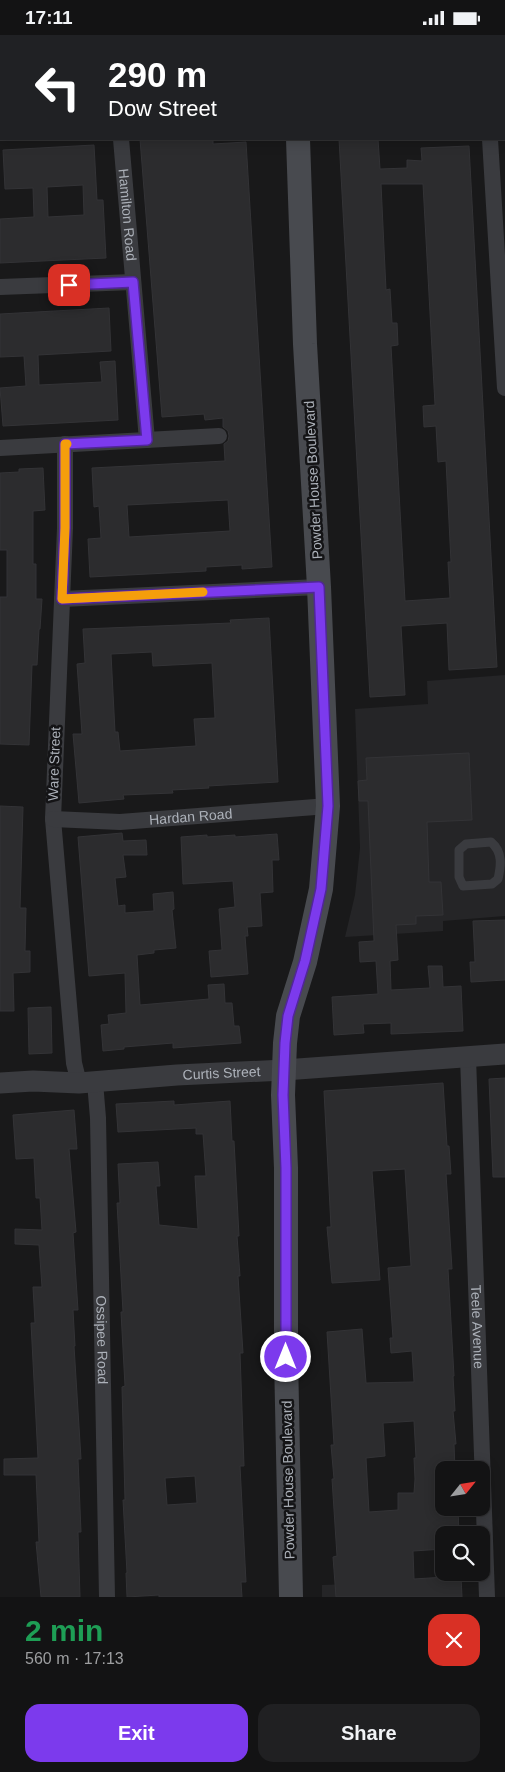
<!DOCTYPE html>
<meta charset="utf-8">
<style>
:root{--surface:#131314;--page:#202022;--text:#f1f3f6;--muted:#9d9ea0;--line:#323234;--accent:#7c3aed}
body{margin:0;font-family:Helvetica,sans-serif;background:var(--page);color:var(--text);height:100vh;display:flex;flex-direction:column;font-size:19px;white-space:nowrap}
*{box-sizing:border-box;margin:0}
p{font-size:16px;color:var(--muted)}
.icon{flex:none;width:28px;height:28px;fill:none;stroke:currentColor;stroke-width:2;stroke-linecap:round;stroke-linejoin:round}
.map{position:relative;height:1562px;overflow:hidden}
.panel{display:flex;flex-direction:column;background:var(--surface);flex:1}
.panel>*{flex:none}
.hud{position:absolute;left:0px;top:0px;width:505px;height:105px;box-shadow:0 2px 12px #0003,0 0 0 1px var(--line);background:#202124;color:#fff;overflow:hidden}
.needle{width:32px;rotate:60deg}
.controls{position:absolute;left:435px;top:1426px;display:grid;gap:10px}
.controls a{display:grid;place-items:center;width:55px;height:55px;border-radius:10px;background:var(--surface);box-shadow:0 2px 12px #0003,0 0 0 1px var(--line);font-size:25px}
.pin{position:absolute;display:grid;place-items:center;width:42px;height:42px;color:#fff;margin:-21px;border-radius:10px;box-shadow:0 2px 8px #0006}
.me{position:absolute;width:55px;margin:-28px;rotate:0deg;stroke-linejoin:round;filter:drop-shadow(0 0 4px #0008)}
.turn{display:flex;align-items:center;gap:18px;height:105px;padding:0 25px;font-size:22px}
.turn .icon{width:65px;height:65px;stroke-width:2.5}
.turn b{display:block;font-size:35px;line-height:42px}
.round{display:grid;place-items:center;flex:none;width:52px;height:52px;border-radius:15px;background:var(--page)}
.overview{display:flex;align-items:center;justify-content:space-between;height:85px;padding:0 25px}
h1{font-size:30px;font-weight:600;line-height:38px;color:#1e9e55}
.action{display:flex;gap:10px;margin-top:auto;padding:10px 25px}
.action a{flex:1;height:58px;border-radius:15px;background:var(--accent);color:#fff;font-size:20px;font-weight:600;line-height:58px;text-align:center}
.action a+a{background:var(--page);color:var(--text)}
.status{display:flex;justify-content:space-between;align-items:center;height:35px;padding:0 25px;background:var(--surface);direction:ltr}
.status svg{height:14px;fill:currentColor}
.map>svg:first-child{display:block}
</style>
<div class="status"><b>17:11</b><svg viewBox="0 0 49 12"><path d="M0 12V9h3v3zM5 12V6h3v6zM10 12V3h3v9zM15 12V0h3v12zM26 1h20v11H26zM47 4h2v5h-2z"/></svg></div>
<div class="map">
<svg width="505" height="1562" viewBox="0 0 505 1562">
<rect width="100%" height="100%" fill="#19191a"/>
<g fill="#252527">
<path d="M505,640V881L443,886V896L345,902L355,860L360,813L355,674L428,669L427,646Z"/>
<path d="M381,1548L382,1562H322V1550Z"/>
</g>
<g fill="#2c2c2e" stroke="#333336" fill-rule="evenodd">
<path d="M140,104H213V109L246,107L272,532L242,534V530L206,532V536L90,542L88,504L101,503L99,471L94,472L92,433L225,426L224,409L228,406L229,401L228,396L223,392V383L205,385L204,379L162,382ZM228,465L230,496L129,502L127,470Z"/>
<path d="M339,104H378L380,134L407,133V125L422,126L421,113L469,111L497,632L449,635L447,588L401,591L405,660L370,662ZM381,149H423L435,370L423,371L424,392L436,391L438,427L446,426L451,527H448L450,563L405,566L391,311L398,310L397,288H392L390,254L386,255Z"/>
<path d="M94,110L97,165H103L106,223L0,228V184L34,182L33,153L5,154L3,115ZM83,150L84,180L48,182L47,152Z"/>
<path d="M109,273L111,316L38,320L39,350L102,347L100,327L115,326L118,385L3,391L0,353L26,351L24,321L0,322V279Z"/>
<path d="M43,433L45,475L33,476V529H36V564H42L40,594H39L37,630H32L29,710L0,709V562H7V515H0V438L19,437V434Z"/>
<path d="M269,583L278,747L208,751L209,753L172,755L173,758L123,760L124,764L79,768L73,699H82L77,629L85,628L83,594L231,588L230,585ZM152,617L153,631L212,628L215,683L194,684L196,711L120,716L118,697H115L111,619Z"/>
<path d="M469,718L472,785L427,787L429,847H441L443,880L416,881V889L396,890L398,925L390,926L391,955L430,953L428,931H442L443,952L461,951L463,996L391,999V988L363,989L364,998L334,1000L332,962L378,959L376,926L360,927L359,907L374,906L368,766H359L358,746L367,745L366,723Z"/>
<path d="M0,771L23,772L20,873H26L25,916H30V937L13,938L14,976H0Z"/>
<path d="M122,798L123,806L146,805L147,820H123L126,842L115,843L118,871L125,870V878L154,876L153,859L173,857L174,874L172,875L176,913L154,915V918L137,920L140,970L209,964L208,950L224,949L225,968H232L234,991H239L241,1008L173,1013V1008L124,1012V1014L103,1016L101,990L109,989L108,980L126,978L125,938L89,941L78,802Z"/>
<path d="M277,799L279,825H272L273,857L260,858L262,891L247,892L248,901H245L248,939L211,942L209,916L222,915L219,874L235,872L233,846L183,849L181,802L207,800V802L235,800V802Z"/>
<path d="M505,885V945L471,947L470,927H475L473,886Z"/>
<path d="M51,972L52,1018L29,1019L28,973Z"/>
<path d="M505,1043V1142H493L489,1044Z"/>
<path d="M443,1048L447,1111H449L451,1139H446L452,1234H448L454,1341H453L455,1376H453L456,1409H454L455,1435H444V1472H458L459,1500H444V1514L413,1516L414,1544L461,1541L462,1562H336L333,1522L337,1521L332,1444H334L331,1410H334L327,1297L362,1294L366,1348L414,1347L412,1316L391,1318L390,1303H393L388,1233L411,1231L405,1134L372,1136L380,1245L332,1248L327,1192H331L324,1056ZM414,1386L416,1423H414L415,1444L414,1458H398V1475L369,1477L366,1423L385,1421L383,1388Z"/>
<path d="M174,1066V1070L230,1066L232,1106H234L239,1201H237L240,1241H238L243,1318H240L244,1431H240L246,1547H241L242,1562H159V1560L127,1562L126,1538H127L123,1465H125L122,1352L125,1351L121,1277H123L121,1241L117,1168H120L118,1129L158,1127L160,1151H156L159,1190L198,1194L195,1141H206L203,1099H196V1093L118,1097L116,1069ZM195,1441L197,1468L167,1470L165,1443Z"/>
<path d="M74,1075L77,1114H69L76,1197L73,1198L78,1275H73L75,1311H74L81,1424H78L81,1497H78L80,1562H41L36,1507H39L36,1440H4V1424L38,1423L31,1288H35L33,1252H42L39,1210L15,1209V1194L42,1195L40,1163H36L34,1123L16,1124L13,1080Z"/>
</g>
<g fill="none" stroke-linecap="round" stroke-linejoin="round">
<path stroke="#3a3b3f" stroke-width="9" d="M491,807C503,817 501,831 498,844L492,849L463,851L459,842V815L466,809Z"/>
<g stroke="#3a3b3f" stroke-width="16">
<path d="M112,0V1"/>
<path d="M485,0V1"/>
<path d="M0,93H1"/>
<path id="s1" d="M121,104L147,405"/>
<path d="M490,104L505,353"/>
<path d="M0,252L133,247"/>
<path d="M65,409V493L53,784L74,1028L79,1048"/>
<path d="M0,413L219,401"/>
<path d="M62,564L319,552"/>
<path id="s2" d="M53,784L120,787L328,771"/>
<path id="s3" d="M468,1022L487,1562"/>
<path id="s4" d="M95,1047L98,1083L107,1562"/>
</g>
<path stroke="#3a3b3f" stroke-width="21" id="s5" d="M0,1048L33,1046L79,1048L177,1040L284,1035L505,1019"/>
<g stroke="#484a4f" stroke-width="24">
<path d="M294,0V1"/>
<path d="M291,1562L286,1322V1133L283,1060L285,1008L288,981L305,927L321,854L328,771L319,552L305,309L298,104"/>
</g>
</g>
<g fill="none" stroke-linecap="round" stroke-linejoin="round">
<defs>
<path id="route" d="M69,250L133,247L147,405L65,409V493L62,564L319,552L328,771L321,854L305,926L288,981L285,1008L283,1060L286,1133V1322"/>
</defs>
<use href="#route" stroke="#51269a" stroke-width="12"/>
<use href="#route" stroke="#7c3aed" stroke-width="9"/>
<path stroke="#f59e0b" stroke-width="9" d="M67,409H65V493L62,564L203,557"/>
</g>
<g text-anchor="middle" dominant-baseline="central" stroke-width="5" stroke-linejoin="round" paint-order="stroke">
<g font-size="14" fill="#acb1b9" stroke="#141416">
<text stroke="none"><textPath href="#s1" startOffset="76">Hamilton Road</textPath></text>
<text transform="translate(313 445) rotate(-93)">Powder House Boulevard</text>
<text transform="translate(54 729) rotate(-88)">Ware Street</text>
<text stroke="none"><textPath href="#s2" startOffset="138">Hardan Road</textPath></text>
<text stroke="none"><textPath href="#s5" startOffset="222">Curtis Street</textPath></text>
<text stroke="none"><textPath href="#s3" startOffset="270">Teele Avenue</textPath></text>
<text stroke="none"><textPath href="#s4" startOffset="258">Ossipee Road</textPath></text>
<text transform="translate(288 1445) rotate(-91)">Powder House Boulevard</text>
</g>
</g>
</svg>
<div class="controls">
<a><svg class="needle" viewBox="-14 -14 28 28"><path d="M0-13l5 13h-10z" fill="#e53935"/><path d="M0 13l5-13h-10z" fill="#9d9ea0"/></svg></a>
<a><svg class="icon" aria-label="search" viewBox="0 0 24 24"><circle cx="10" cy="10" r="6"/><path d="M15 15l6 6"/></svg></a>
</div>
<div class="pin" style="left:69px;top:250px;background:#d93025"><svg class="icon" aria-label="arrive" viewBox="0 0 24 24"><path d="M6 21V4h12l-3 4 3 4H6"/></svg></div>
<svg class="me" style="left:286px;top:1322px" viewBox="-20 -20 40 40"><circle r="17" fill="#7c3aed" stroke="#fff" stroke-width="3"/><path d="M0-11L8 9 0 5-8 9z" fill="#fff"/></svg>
<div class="hud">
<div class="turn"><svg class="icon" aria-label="left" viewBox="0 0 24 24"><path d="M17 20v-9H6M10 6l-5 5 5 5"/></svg><div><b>290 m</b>Dow Street</div></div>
</div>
</div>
<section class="panel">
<div class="overview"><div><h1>2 min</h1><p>560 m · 17:13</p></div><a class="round" style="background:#d93025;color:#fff"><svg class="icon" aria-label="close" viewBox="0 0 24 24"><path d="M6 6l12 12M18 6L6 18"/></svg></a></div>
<div class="action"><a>Exit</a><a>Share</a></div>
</section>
